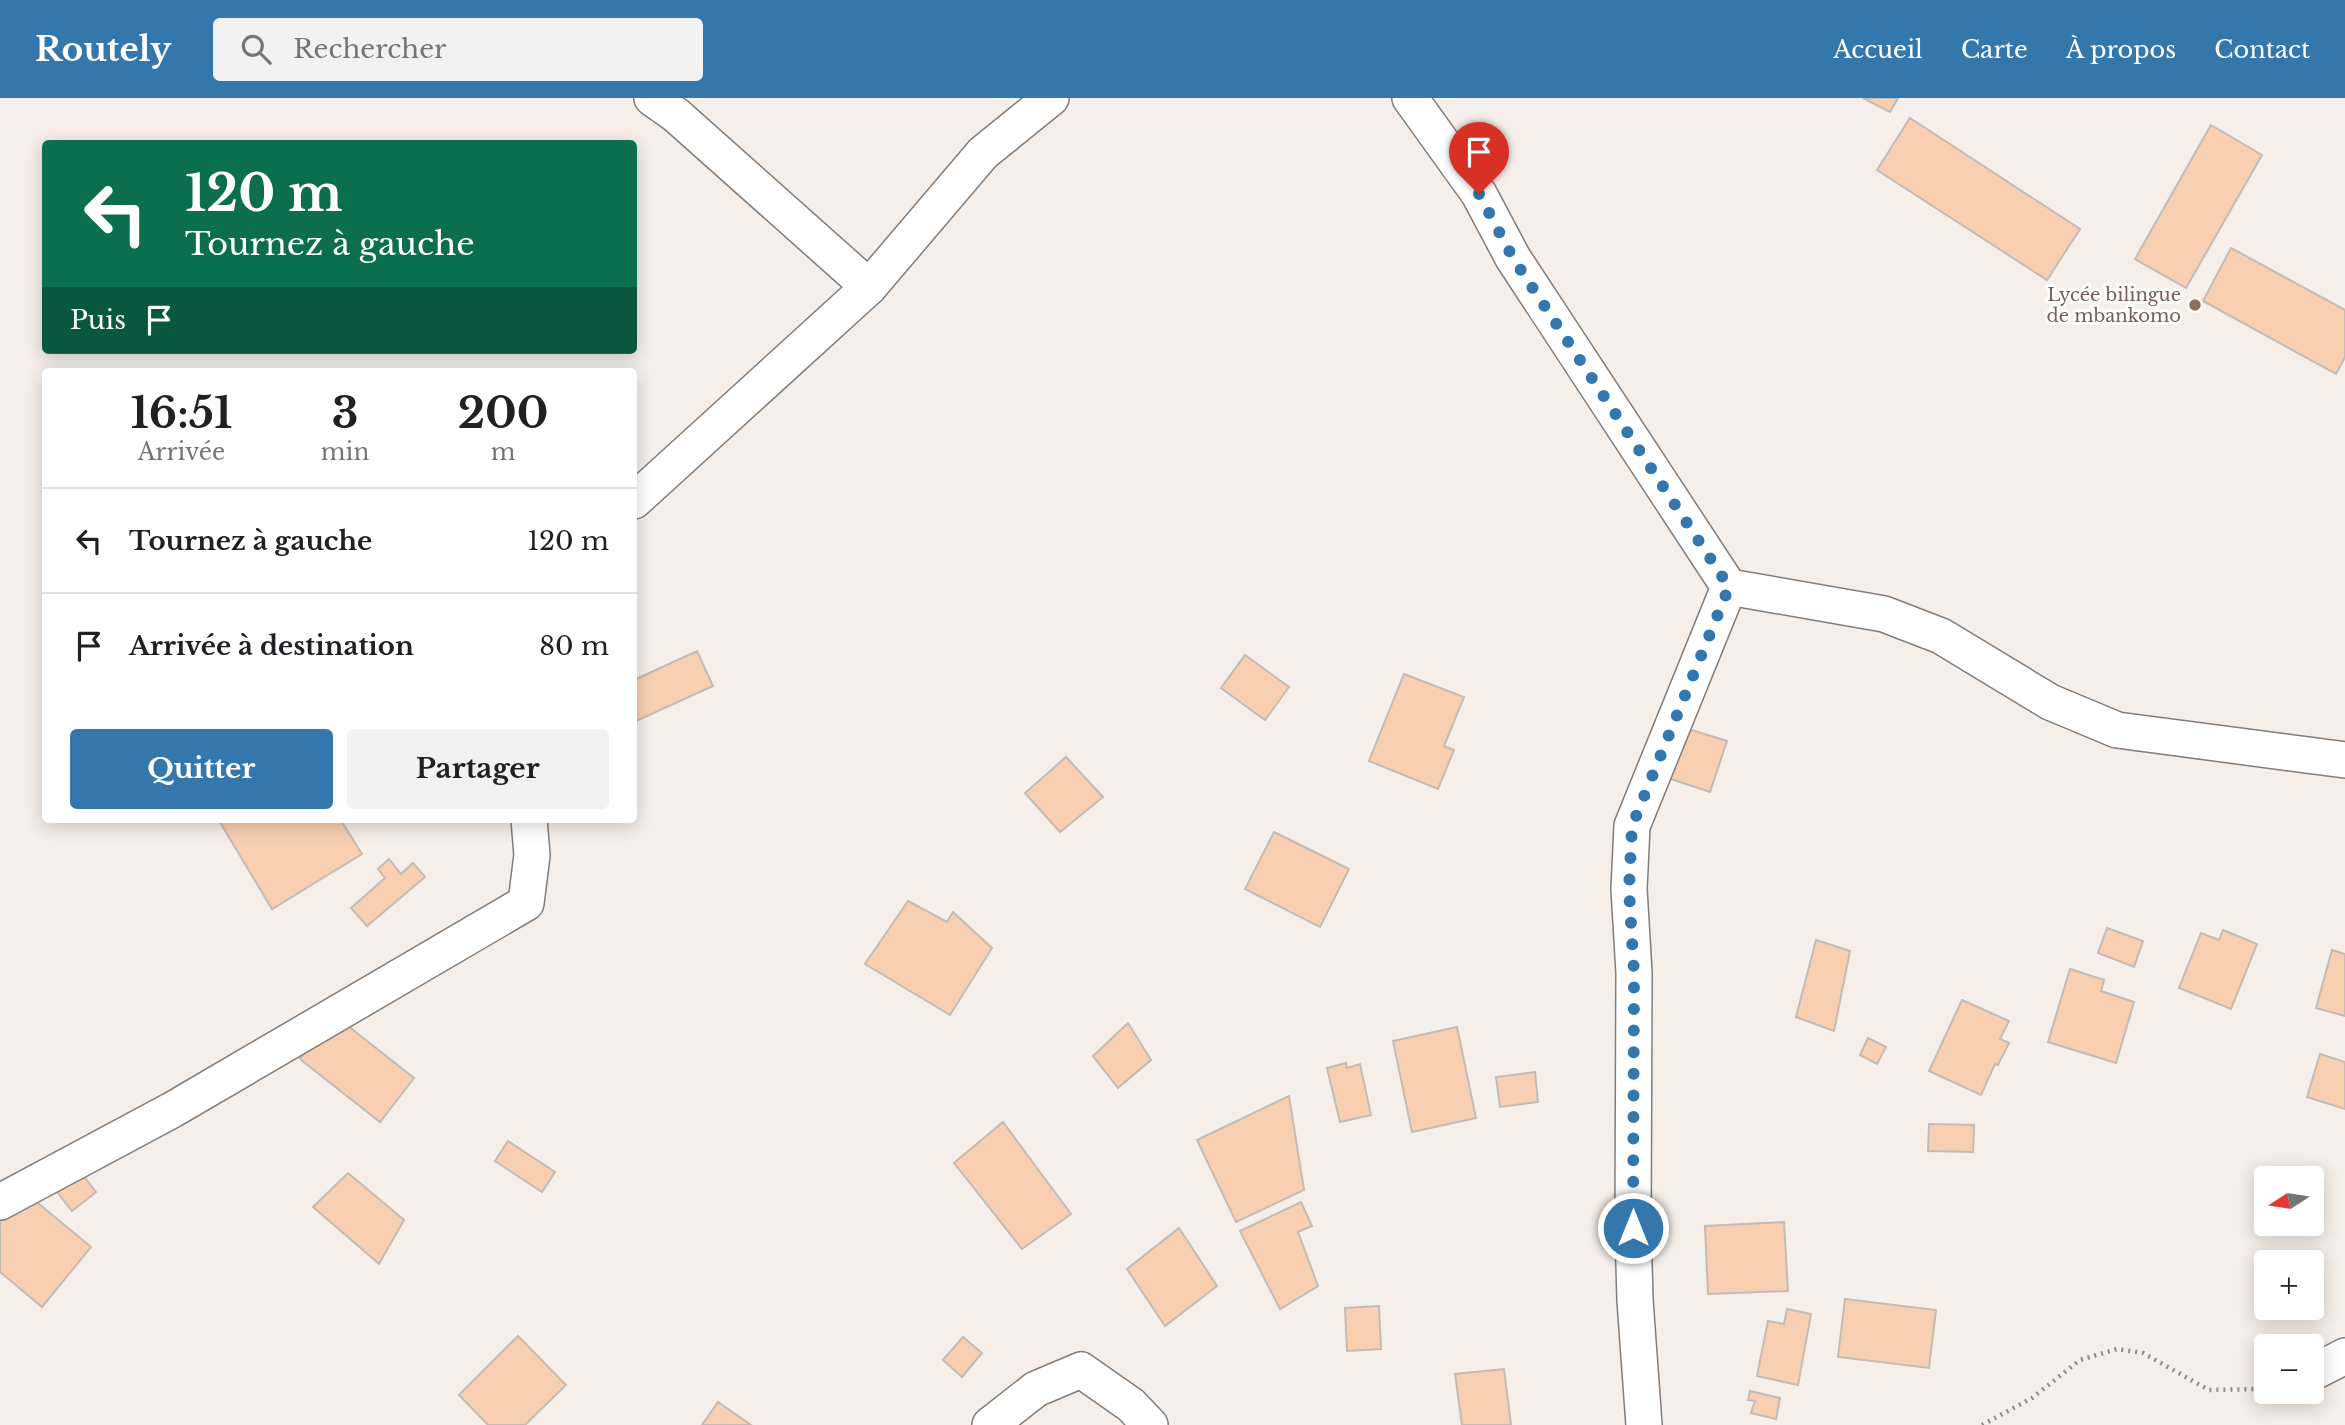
<!DOCTYPE html>
<html lang="fr">
<meta charset="utf-8">
<style>
:root{--surface:#fff;--page:#f2f2f2;--text:#202124;--muted:#757577;--line:#e0e0e0;--accent:#3477ad}
body{margin:0;font-family:"Libre Baskerville",serif;background:var(--page);color:var(--text);height:100vh;display:flex;flex-direction:column;font-size:26px;white-space:nowrap}
*{box-sizing:border-box;margin:0}
p{font-size:23px;color:var(--muted)}
.icon{flex:none;width:38px;height:38px;fill:none;stroke:currentColor;stroke-width:2;stroke-linecap:round;stroke-linejoin:round}
.map{position:relative;flex:1;overflow:hidden}
.sheet{position:absolute;left:42px;top:270px;width:595px;height:455px;display:flex;flex-direction:column;background:var(--surface);border-radius:7px;box-shadow:0 4px 18px #0003}
.sheet>*{flex:none}
.banner{position:absolute;left:42px;top:42px;width:595px;height:214px;border-radius:7px;box-shadow:0 4px 18px #0003;background:#0b6e4f;color:#fff;overflow:hidden}
.needle{width:46px;rotate:258deg}
.controls{position:absolute;left:2254px;top:1068px;display:grid;gap:14px}
.controls a{display:grid;place-items:center;width:70px;height:70px;border-radius:7px;background:var(--surface);box-shadow:0 4px 18px #0003;font-size:35px}
.pin{position:absolute;display:grid;place-items:center;width:60px;height:60px;color:#fff;margin:-72px -30px;border-radius:50% 50% 50% 0;rotate:-45deg;box-shadow:0 0 7px #0007}
.pin .icon{rotate:45deg}
.me{position:absolute;width:77px;margin:-38px;rotate:0deg;stroke-linejoin:round;filter:drop-shadow(0 0 5px #0008)}
.turn{display:flex;align-items:center;gap:24px;height:147px;padding:0 28px;font-size:32px}
.turn .icon{width:91px;height:91px;stroke-width:2.5}
.turn b{display:block;font-size:49px;line-height:60px}
.then{display:flex;align-items:center;height:66px;padding:0 28px;background:#0003;gap:14px;font-size:26px}
.eta{display:flex;justify-content:space-evenly;align-items:center;height:119px;text-align:center}
.eta b{font-size:42px;font-weight:700;line-height:49px}
.button{display:flex;gap:14px;margin-top:auto;padding:14px 28px}
.button a{flex:1;height:80px;border-radius:7px;background:var(--accent);color:#fff;font-size:28px;font-weight:700;line-height:80px;text-align:center}
.button a+a{background:var(--page);color:var(--text)}
ul{padding:0;list-style:none}
li{display:flex;align-items:center;gap:21px;height:105px;padding:0 28px;border-top:2px solid var(--line)}
li div{flex:1}
li b{display:block;font-size:26px}
li em{font-style:normal}
header{display:flex;align-items:center;gap:42px;box-sizing:border-box;height:98px;padding:0 35px;background:var(--accent);color:#fff}
header strong{font-size:33px}
nav{display:flex;gap:38px;margin-inline-start:auto;font-size:24px}
.search{width:490px;height:63px;background:var(--page);display:flex;align-items:center;gap:18px;box-sizing:border-box;padding:0 24px;border-radius:7px;color:var(--muted);font-size:26px}
.map>svg:first-child{display:block}
</style>
<header>
<strong>Routely</strong>
<div class="search"><svg class="icon" aria-label="search" viewBox="0 0 24 24"><circle cx="10" cy="10" r="6"/><path d="M15 15l6 6"/></svg>Rechercher</div>
<nav><a>Accueil</a><a>Carte</a><a>À propos</a><a>Contact</a></nav>
</header>
<div class="map">
<svg width="2345" height="1327" viewBox="0 0 2345 1327">
<rect width="100%" height="100%" fill="#f6efe9"/>
<g fill="#f8d0b1" stroke="#c3bcb6" stroke-width="2">
<path d="M1863,0H1898L1890,14Z"/>
<path d="M1910,20L2080,131L2047,182L1877,72Z"/>
<path d="M2211,27L2262,57L2186,190L2135,161Z"/>
<path d="M2231,150L2345,212V259L2336,276L2203,203Z"/>
<path d="M697,553L713,588L634,624V582Z"/>
<path d="M1245,557L1289,589L1265,622L1221,590Z"/>
<path d="M1404,576L1464,599L1444,648L1454,652L1438,691L1369,663Z"/>
<path d="M1669,625L1727,643L1710,694L1653,675Z"/>
<path d="M1066,659L1103,699L1060,734L1025,695Z"/>
<path d="M218,721H340L362,756L272,811Z"/>
<path d="M1274,734L1349,771L1320,829L1245,791Z"/>
<path d="M389,761L401,776L413,765L425,779L367,828L351,810L385,780L378,771Z"/>
<path d="M908,803L947,824L953,814L992,850L950,917L865,866Z"/>
<path d="M2107,830L2143,843L2134,869L2098,855Z"/>
<path d="M2223,832L2257,846L2231,911L2179,890L2201,835L2219,842Z"/>
<path d="M1816,842L1850,853L1834,933L1796,919Z"/>
<path d="M2332,852L2345,856V918L2316,910Z"/>
<path d="M2070,871L2104,882L2101,893L2134,904L2116,965L2048,944Z"/>
<path d="M1962,902L2009,923L2000,941L2009,945L1998,967L1995,966L1981,997L1929,973Z"/>
<path d="M334,917L414,980L380,1024L300,961Z"/>
<path d="M1128,925L1151,962L1118,990L1093,958Z"/>
<path d="M1457,929L1476,1020L1412,1034L1393,943Z"/>
<path d="M1868,940L1886,949L1877,966L1860,957Z"/>
<path d="M2320,956L2345,964V1011L2307,999Z"/>
<path d="M1346,965L1347,970L1360,966L1371,1017L1340,1024L1327,970Z"/>
<path d="M1535,974L1538,1004L1500,1009L1496,979Z"/>
<path d="M1289,998L1304,1092L1236,1124L1197,1042Z"/>
<path d="M1003,1024L1071,1116L1022,1151L954,1065Z"/>
<path d="M1929,1026L1974,1027L1973,1054L1928,1053Z"/>
<path d="M508,1043L555,1074L542,1094L495,1063Z"/>
<path d="M68,1058L96,1094L72,1113L44,1077Z"/>
<path d="M348,1075L404,1122L379,1166L313,1109Z"/>
<path d="M22,1092L91,1149L42,1209L0,1174V1119Z"/>
<path d="M1301,1104L1312,1128L1298,1134L1318,1188L1280,1211L1240,1133Z"/>
<path d="M1784,1124L1788,1193L1708,1196L1705,1128Z"/>
<path d="M1179,1130L1217,1188L1165,1228L1127,1171Z"/>
<path d="M1845,1201L1936,1212L1929,1270L1838,1259Z"/>
<path d="M1379,1208L1381,1251L1347,1253L1345,1210Z"/>
<path d="M1787,1211L1811,1216L1798,1287L1757,1278L1768,1223L1784,1226Z"/>
<path d="M518,1238L566,1287L525,1327H488L459,1297Z"/>
<path d="M963,1239L982,1255L962,1279L943,1262Z"/>
<path d="M1504,1271L1511,1327H1462L1455,1276Z"/>
<path d="M1750,1293L1780,1300L1776,1321L1751,1315L1755,1303L1748,1302Z"/>
<path d="M718,1304L751,1327H702Z"/>
</g>
<g fill="none" stroke-linecap="round" stroke-linejoin="round">
<defs>
<g id="minor">
<path d="M652,0L676,17L869,189"/>
<path d="M1410,0L1479,96L1513,160L1729,489L1632,728L1629,791L1634,875L1633,1130L1635,1202L1644,1327"/>
<path d="M634,403L869,189L983,55L1051,0"/>
<path d="M1729,489L1884,516L1941,538L2050,604L2117,632L2345,662"/>
<path d="M0,1104L172,1012L526,805L532,757L529,721"/>
<path d="M2318,1272L2345,1258"/>
<path d="M990,1327L1036,1291L1081,1272L1131,1307L1150,1327"/>
</g>
</defs>
<use href="#minor" stroke="#837d78" stroke-width="38"/>
<path stroke="#918c88" stroke-width="4.5" stroke-dasharray="2 5" stroke-linecap="butt" d="M1982,1327L2032,1300L2080,1262L2117,1251L2143,1255L2209,1292L2258,1291L2266,1289"/>
<use href="#minor" stroke="#fff" stroke-width="35"/>
</g>
<g fill="none" stroke-linecap="round" stroke-linejoin="round">
<path stroke="#3477ad" stroke-width="12" stroke-dasharray="0 21.6" d="M1479,96L1513,160L1729,489L1632,728L1629,791L1634,875L1633,1130"/>
</g>
<circle fill="#8d6e63" stroke="#fffdfc" stroke-width="2.5" cx="2195" cy="207" r="7"/>
<g text-anchor="middle" dominant-baseline="central" stroke-width="6" stroke-linejoin="round" paint-order="stroke">
<g font-size="18" fill="#785e54" stroke="#fffdfc" text-anchor="end">
<text x="2181" y="197">Lycée bilingue<tspan x="2181" dy="21">de mbankomo</tspan></text>
</g>
</g>
</svg>
<div class="controls">
<a><svg class="needle" viewBox="-14 -14 28 28"><path d="M0-13l5 13h-10z" fill="#e53935"/><path d="M0 13l5-13h-10z" fill="#757577"/></svg></a>
<a>+</a>
<a>−</a>
</div>
<div class="pin" style="left:1479px;top:96px;background:#d93025"><svg class="icon" aria-label="arrive" viewBox="0 0 24 24"><path d="M6 21V4h12l-3 4 3 4H6"/></svg></div>
<svg class="me" style="left:1633px;top:1130px" viewBox="-20 -20 40 40"><circle r="17" fill="#3477ad" stroke="#fff" stroke-width="3"/><path d="M0-11L8 9 0 5-8 9z" fill="#fff"/></svg>
<div class="banner">
<div class="turn"><svg class="icon" aria-label="left" viewBox="0 0 24 24"><path d="M17 20v-9H6M10 6l-5 5 5 5"/></svg><div><b>120 m</b>Tournez à gauche</div></div>
<div class="then">Puis<svg class="icon" aria-label="arrive" viewBox="0 0 24 24"><path d="M6 21V4h12l-3 4 3 4H6"/></svg></div>
</div>
<section class="sheet">
<div class="eta">
<div><b>16:51</b><p>Arrivée</p></div>
<div><b>3</b><p>min</p></div>
<div><b>200</b><p>m</p></div>
</div>
<ul>
<li><svg class="icon" aria-label="left" viewBox="0 0 24 24"><path d="M17 20v-9H6M10 6l-5 5 5 5"/></svg><div><b>Tournez à gauche</b></div><em>120 m</em></li>
<li><svg class="icon" aria-label="arrive" viewBox="0 0 24 24"><path d="M6 21V4h12l-3 4 3 4H6"/></svg><div><b>Arrivée à destination</b></div><em>80 m</em></li>
</ul>
<div class="button"><a>Quitter</a><a>Partager</a></div>
</section>
</div>
